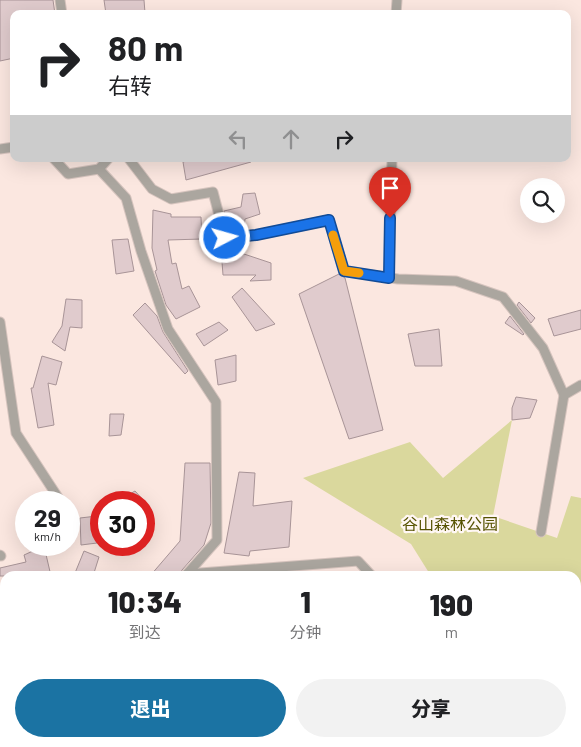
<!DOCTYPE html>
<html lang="zh">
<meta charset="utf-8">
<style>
:root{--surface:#fff;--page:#f2f2f2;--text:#202124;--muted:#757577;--accent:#1b73a3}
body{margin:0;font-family:Barlow,"Noto Sans SC",sans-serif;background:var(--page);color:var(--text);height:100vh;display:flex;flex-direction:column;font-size:19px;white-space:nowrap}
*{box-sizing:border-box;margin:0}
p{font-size:16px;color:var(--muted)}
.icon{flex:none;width:28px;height:28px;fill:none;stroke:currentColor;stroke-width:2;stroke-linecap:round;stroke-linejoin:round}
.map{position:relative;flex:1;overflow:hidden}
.drawer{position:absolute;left:0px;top:571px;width:581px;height:176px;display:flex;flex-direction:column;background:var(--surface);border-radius:15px 15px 0 0;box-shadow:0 5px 20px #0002}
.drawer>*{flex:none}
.hud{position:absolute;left:10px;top:10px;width:561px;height:152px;border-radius:10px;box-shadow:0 5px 20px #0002;background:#fff;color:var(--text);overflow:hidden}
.fabs{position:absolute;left:520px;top:178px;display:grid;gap:10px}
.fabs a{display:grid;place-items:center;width:45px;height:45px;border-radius:50%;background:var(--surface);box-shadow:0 5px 20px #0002;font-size:25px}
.speed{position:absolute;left:15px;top:491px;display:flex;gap:10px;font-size:25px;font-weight:700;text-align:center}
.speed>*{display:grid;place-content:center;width:65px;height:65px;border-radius:50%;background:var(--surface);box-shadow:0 5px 20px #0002;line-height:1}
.speed small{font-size:12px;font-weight:400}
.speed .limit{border:8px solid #d22;background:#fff;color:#111}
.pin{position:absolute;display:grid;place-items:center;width:42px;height:42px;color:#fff;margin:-51px -21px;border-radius:50% 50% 50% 0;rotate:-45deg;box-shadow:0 0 5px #0007}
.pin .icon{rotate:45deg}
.me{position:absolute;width:55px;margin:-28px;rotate:84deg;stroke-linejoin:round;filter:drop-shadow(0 0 4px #0008)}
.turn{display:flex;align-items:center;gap:18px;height:105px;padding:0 15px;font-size:22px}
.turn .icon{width:65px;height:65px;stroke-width:2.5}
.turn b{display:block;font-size:35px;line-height:42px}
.lanes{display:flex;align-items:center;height:48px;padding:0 15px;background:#0003;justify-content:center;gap:25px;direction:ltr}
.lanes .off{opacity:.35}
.eta{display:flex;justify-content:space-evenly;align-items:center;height:85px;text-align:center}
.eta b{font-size:30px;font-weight:800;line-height:35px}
.primary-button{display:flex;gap:10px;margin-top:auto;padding:10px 15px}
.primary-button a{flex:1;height:58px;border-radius:30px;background:var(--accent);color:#fff;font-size:20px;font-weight:800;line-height:58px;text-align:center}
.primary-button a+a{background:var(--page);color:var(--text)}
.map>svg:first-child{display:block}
</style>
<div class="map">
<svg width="581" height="747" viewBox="0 0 581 747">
<rect width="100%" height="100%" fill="#fbe7e0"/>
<g fill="#dad89d">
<path d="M512,420L493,516L557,538L571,496L581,498V747H169V743L576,742V576H431L411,544L303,478L410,442L443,478Z"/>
<path d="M221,570L369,573L368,576H216Z"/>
</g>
<g fill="#e0cbcd" stroke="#a89497">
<path d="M0,0H53L55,14H14V58L0,61Z"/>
<path d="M104,0H144L145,13L106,14Z"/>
<path d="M194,159H251V162L186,180L183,162Z"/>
<path d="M255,193L260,214L245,219L244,227L230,231L224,211L241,207L243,194Z"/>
<path d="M153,210L171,214V217H201L202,239L168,240L172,264L176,263L182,289L189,286L200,307L176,319L166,305L155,271L157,270L152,248Z"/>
<path d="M128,239L134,271L116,274L112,240Z"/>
<path d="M238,252L271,263V280L250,281L256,275H223L222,262L229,253Z"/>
<path d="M339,274L345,278L383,430L349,439L299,294Z"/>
<path d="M242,288L275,324L256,331L232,297Z"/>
<path d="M66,299L82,300V328L70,327L65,351L52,342L62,326Z"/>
<path d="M519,302L535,318L531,323L517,305Z"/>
<path d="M145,303L157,316L163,332L188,371L185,374L133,315Z"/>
<path d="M581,310V329L554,336L548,319Z"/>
<path d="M510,316L524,334L523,335L505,323Z"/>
<path d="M219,322L228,330L204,346L196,334Z"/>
<path d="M439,329L442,366H415L408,334Z"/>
<path d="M236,355V381L218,385L215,360Z"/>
<path d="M42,356L62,362L56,385L48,383L54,425L38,428L31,388H33Z"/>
<path d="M516,397L537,400L530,418L512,420V408Z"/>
<path d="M110,414H124L121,435L109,436Z"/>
<path d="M185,463H210L211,523L204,545L182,570L180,576H150L180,541Z"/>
<path d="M239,472L255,473L253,506L292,501L289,547L250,551L249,556L224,553Z"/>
<path d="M135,491L145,502H116Z"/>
<path d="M97,516V543L81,545L80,518Z"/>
<path d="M44,546L51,576H0V568L26,562L24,555Z"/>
<path d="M84,551L99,557L93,576H81L75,573Z"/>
</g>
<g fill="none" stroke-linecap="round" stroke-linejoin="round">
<defs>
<g id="minor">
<path d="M60,0L62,14"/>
<path d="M396,14L397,0"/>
<path d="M0,149L14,147"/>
<path d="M54,159L68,174L99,169L108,159"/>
<path d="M129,159L152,189L171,199L213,192L225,238L256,235L329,220L344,271L398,279L456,281L503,297L543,348L564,395L541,532"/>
<path d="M99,169L126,198L141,251L168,329L216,402L217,540L187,574"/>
<path d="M389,278L392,159"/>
<path d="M0,322L16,433L61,502"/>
<path d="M564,395L581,385"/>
<path d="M0,555L1,556"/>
<path d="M186,576L187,574L358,561L372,576"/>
<path d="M145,742L146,747"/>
</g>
</defs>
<use href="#minor" stroke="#d6c4be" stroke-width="11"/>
<use href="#minor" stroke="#aba69f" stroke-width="9"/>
</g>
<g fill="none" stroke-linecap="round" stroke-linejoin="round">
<defs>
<path id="route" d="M225,238L256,235L329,220L344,271L389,278L390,218"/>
</defs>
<use href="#route" stroke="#114b97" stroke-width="12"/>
<use href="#route" stroke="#1a73e8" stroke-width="9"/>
<path stroke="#f59e0b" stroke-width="9" d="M333,235L344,271L359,273"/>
</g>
<g text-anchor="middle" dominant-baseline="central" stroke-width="4.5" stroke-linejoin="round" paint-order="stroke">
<g font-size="16" fill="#565201" stroke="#fff7f4">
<text x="450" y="523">谷山森林公园</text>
</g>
</g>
</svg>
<div class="fabs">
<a><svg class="icon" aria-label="search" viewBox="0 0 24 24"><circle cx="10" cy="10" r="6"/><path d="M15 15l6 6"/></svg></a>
</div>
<div class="speed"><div>29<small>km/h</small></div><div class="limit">30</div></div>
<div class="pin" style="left:390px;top:218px;background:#d93025"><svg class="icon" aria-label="arrive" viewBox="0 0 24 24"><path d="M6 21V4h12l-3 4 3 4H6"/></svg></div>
<svg class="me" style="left:225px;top:238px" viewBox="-20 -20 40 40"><circle r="17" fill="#1a73e8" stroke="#fff" stroke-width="3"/><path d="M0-11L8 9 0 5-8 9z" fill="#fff"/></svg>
<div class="hud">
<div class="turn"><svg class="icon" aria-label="right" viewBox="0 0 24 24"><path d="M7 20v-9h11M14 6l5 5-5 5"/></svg><div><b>80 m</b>右转</div></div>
<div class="lanes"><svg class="icon off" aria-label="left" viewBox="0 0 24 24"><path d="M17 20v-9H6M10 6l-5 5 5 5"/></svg><svg class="icon off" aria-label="ahead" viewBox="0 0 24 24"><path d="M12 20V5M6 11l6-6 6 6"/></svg><svg class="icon" aria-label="right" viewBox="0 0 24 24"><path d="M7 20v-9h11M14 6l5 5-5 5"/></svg></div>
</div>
<section class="drawer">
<div class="eta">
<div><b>10:34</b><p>到达</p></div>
<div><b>1</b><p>分钟</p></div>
<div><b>190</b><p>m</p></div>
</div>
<div class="primary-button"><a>退出</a><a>分享</a></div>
</section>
</div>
